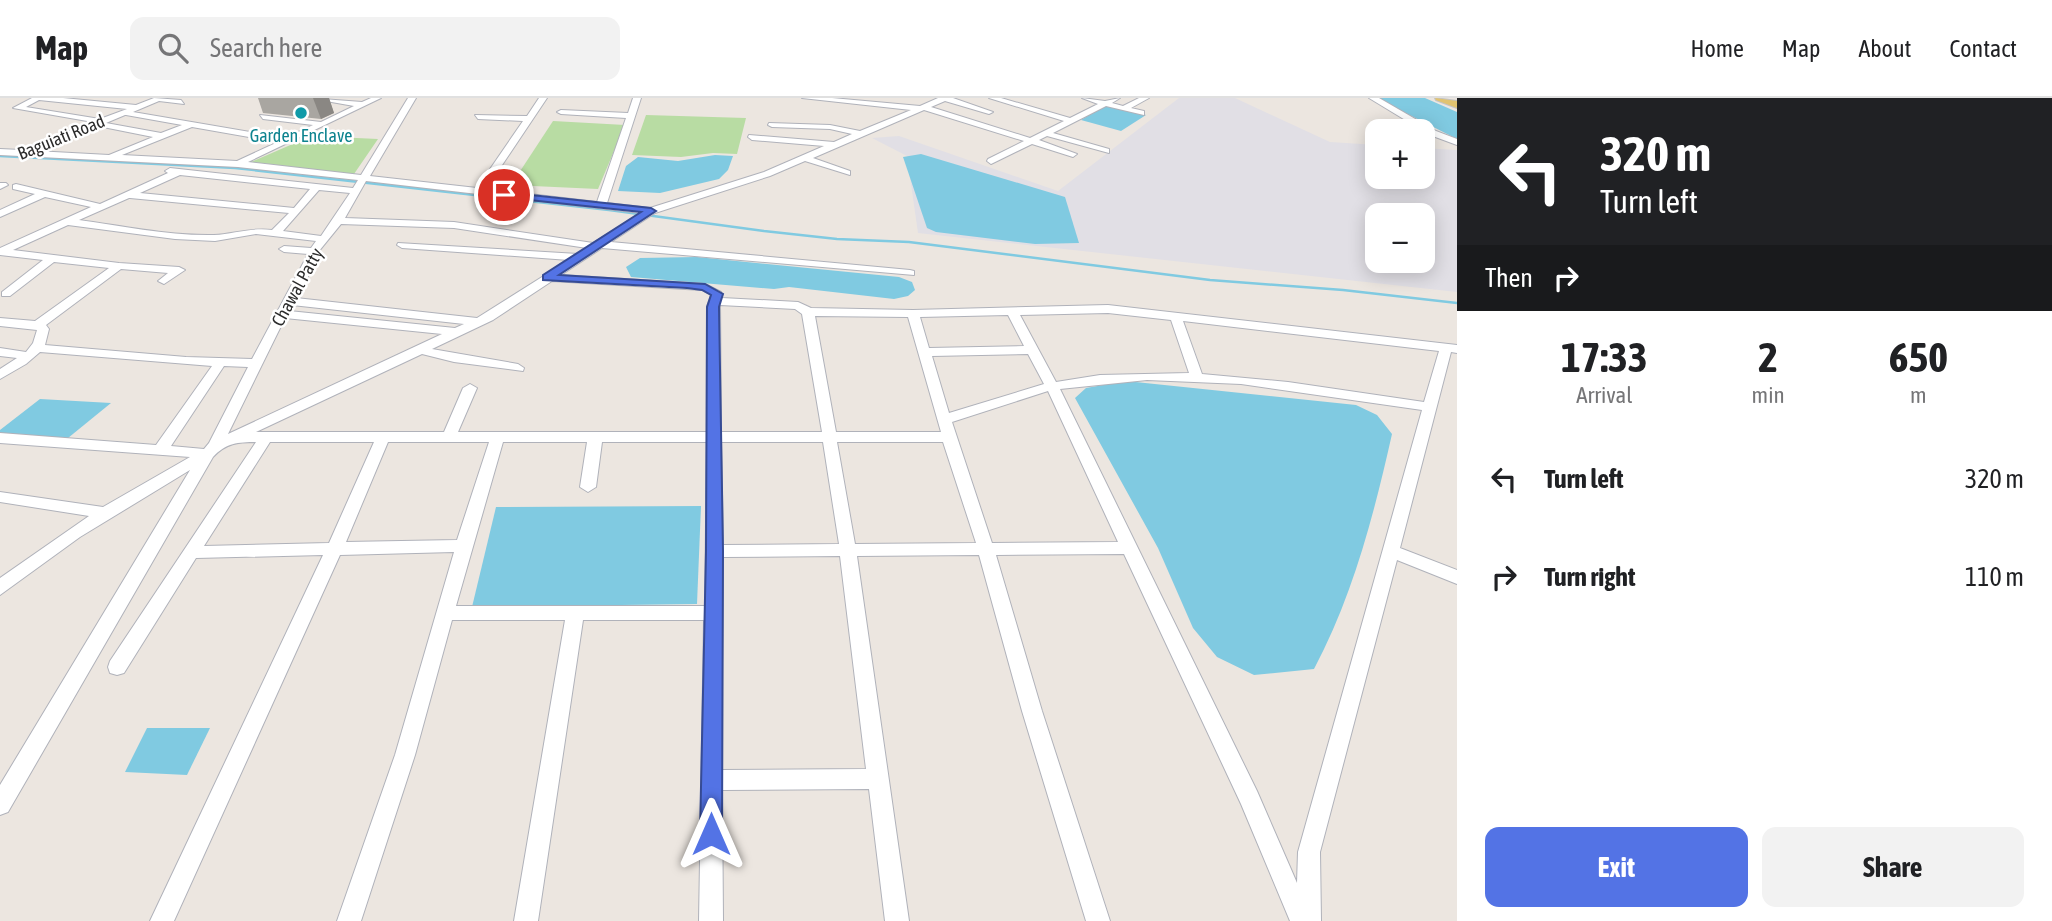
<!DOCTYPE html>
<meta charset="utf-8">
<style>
:root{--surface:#fff;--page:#f2f2f2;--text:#202124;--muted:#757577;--line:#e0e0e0;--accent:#5373e5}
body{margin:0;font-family:"Asap Condensed",sans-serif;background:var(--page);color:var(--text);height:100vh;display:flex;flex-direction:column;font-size:26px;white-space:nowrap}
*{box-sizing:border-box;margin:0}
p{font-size:23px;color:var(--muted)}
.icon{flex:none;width:38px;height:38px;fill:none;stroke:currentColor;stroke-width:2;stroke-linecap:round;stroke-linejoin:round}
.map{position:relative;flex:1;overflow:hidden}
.side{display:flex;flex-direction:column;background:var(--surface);width:595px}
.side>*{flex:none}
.banner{background:#202124;color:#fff;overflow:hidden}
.controls{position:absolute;left:1365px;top:21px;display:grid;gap:14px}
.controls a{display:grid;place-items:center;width:70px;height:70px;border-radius:14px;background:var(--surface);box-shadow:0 4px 18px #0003;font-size:35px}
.pin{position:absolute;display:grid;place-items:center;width:60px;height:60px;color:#fff;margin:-30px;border:4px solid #fff;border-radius:50%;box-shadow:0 2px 7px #0007}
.me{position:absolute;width:77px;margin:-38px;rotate:0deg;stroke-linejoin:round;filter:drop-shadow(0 0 5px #0008)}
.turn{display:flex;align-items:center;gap:24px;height:147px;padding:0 28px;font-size:32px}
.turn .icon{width:91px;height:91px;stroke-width:2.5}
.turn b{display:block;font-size:49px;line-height:60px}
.then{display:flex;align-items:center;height:66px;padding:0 28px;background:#0003;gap:14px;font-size:26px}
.eta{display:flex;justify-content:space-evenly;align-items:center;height:119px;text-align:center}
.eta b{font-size:42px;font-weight:700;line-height:49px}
.action{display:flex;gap:14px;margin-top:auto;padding:14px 28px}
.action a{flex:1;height:80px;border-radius:14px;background:var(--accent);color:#fff;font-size:28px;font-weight:700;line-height:80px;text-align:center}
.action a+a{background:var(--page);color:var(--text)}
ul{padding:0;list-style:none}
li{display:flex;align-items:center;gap:21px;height:98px;padding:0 28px}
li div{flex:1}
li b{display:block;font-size:26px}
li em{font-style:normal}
header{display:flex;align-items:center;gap:42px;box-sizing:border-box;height:98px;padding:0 35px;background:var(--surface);border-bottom:2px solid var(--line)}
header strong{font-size:33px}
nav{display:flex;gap:38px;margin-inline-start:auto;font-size:24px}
.search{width:490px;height:63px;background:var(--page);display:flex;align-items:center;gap:18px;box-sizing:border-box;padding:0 24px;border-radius:14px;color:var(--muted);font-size:26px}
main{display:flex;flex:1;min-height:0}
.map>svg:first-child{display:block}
</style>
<header>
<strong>Map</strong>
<div class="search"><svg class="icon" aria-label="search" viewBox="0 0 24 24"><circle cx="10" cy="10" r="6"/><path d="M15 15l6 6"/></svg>Search here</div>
<nav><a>Home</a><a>Map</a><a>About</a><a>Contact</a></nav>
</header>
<main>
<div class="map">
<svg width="1457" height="823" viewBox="0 0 1457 823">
<rect width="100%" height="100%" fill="#ece6e0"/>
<path fill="#e1dfe5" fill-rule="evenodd" d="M1179,0H1235L1330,44L1377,47V79H1423V50L1457,52V194L918,135L907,58L872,40L899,38L1058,93ZM1377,117H1423V163H1377Z"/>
<g fill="#b8dca3">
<path d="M646,17L746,20L737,56L713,55L681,59L632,57Z"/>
<path d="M553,23L625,27L598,91L511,87Z"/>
<path d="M335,39L378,41L354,76L251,64L295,45H322Z"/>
</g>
<g fill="#80cae1">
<path d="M1376,0H1425L1457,14V41Z"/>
<path d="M1107,6L1146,17L1121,33L1081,22Z"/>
<path d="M921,56L1065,99L1079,145L1035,146L936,134L927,130L903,59Z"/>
<path d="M715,57L733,58L728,72L719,81L660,95L618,93L626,68L638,59L678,63Z"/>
<path d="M697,159L899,179L912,184L915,192L908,198L894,201L789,189L774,191L631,179L626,169L640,160Z"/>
<path d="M1126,283L1356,307L1377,317L1392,336C1374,416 1353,498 1314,571L1254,577L1217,559L1193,530L1158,450L1075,300L1086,290Z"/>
<path d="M40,301L111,305L68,340L0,336V332Z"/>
<path d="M701,408L697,506L472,509L496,409Z"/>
<path d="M147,630H210L187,677L125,674Z"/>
</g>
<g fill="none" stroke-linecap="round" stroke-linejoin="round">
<path stroke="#80cae1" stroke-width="2.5" d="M0,58L235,70L609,112L764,133L837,141L909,144L1210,182L1343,192L1457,205"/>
<defs>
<g id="minor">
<path d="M32,0H63L136,7L154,0L181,2L184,6L159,3L133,14L286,40L313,27L263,21L260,17L321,24L354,8L309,0L362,4L371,0H381L248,64L361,77L408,0H416L370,78L477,90L523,23L478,21L475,17L527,18L539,0H547L486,91L597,104L626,20L561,16L557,14L561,12L628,15L633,0H641L607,105L650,110L764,74L824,48L752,42L748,39L749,37L834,44L852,36L830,31L772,29L768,27L769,25L830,27L860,33L911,12L802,0H832L920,8L938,0H953L993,14L989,16L945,3L931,9L1030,40L1064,23L989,0H1001L1070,20L1098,6L1082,0L1105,3L1120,0L1112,5L1123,8L1139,0H1149L1131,10L1144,13V17L1106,8L1053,35L1109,51V55L1047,38L1039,42L1077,56L1073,59L1032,46L991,66L987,63L988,61L1024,43L924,12L813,60L850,73V77L805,63L770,78L655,115L611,144L910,172L914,173V177L602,150L561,177L705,186L721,194L722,200L798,204L811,210L913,212L1108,207L1457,247V255L1451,254L1400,450L1457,472V486L1397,462L1320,754L1321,823H1290L1241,706L1124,456L996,457L1042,613L1110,823H1086L1022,613L979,457L857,458L909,823H885L869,691L722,692L723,823H699L704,522H583L538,823H514L565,522H452L415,657L361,823H337L395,657L454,454L340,457L174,823H150L323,457L196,460L124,575L117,577L110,575L108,569L110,563L256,344C238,344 226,345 213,359L8,714L0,717V687L190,372L80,439L0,497V480L89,418L0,404V394L103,409L190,359L0,345V335L156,347L212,268L40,254L26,266L0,281V271L17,260L0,258V250L26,254L33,245L37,232L0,228V220L35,223L109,170L54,164L10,198H2V194L43,162L0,157V150L91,109L45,99L0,119V112L35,96L13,91V87L16,86L100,106L168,75L165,73L170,70L353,90L358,82L238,69L0,57V51L21,52L93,24L13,10ZM39,2L127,11L100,21L26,9ZM125,17H126L182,27L161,35L106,25ZM98,28L153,39L109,57L35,53ZM192,29L278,44L237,63L122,57ZM180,77L310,91L294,110L140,95ZM366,83L641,115L593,145L454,124L345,120ZM319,92L350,95L321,138L283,133ZM129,100H130L289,115L272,132C252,129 234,136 214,137C169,138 123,128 79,122ZM341,126L454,130L587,150L578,156L398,145L397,147L402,150L569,162L477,220L296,200L315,166L319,153ZM68,127L175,141L215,143L256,136L316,143L311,150L284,148L279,151L284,154L308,156L252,261L186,259L45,247L49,231L46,227L121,171L168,175L158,183L164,186L185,172L179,169L119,165L13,152ZM552,183L702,192L711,197L707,209V334H458L477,290L470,286L463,290L444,334H256L422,256L454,264L523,273L524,270L518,266L432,251L493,222ZM292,207L464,226L455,230L289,213ZM720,207L795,211L802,216L822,334H721ZM1108,215L1171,222L1189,275L1100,277L1056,284L1020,217ZM1008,217L1024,248L929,250L920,219ZM815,218L908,219L941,334H836ZM285,220L442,236L228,336ZM1183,223L1439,253L1424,304L1288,284L1202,276ZM1028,256L1044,286L949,315L932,258ZM224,268L248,269L209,345L204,351L171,348ZM1147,282L1241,286L1422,312L1298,754L1297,785L1257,693L1060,291ZM1048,293L1118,444L992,445L952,324ZM270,344H374L329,445L204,448ZM388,344H489L457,442L346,444ZM503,344H587L580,389L588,394L596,389L602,344H707L705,508H456ZM721,344H823L839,446L723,447ZM837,344H943L976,445L855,446ZM840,458L866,671L721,672L723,459Z"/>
<path d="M1369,0H1379L1436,33L1457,41V47L1430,37Z"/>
<path d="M0,85H6L8,87L0,91Z"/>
</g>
<path id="major" d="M1435,0L1457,3V10L1436,2Z"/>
</defs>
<use href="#minor" stroke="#b0b2ba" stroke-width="2"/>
<use href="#major" stroke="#c4c4c4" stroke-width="2"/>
<use href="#minor" fill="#fff" fill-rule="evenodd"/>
<use href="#major" fill="#e1c370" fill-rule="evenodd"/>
</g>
<path fill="#a9a6a1" d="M258,0H329L334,15L321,21L263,15Z"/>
<path fill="#8a8783" d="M313,0H329L334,15L321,21Z"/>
<path fill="#5373e5" stroke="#364b95" stroke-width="2" d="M504,94L651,110L656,113L559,177L705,186L723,196L719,209L723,453L722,736L719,744L711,747L703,744L700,736L706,453L707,209L711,197L702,192L687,190L543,182V177L641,114L500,99V95Z"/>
<circle fill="#0f9aa8" stroke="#fff" stroke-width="2.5" cx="301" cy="15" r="7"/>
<g text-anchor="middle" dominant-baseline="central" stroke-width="5" stroke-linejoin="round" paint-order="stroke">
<g font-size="18" fill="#0d838f" stroke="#fff">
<text x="301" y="37">Garden Enclave</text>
</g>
<g font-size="18" fill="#2c2c2c" stroke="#fff">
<text transform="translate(61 39) rotate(-22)">Baguiati Road</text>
<text transform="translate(297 189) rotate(-61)">Chawal Patty</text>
</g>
</g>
</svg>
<div class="controls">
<a>+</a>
<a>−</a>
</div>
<div class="pin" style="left:504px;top:97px;background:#d93025"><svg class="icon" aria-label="arrive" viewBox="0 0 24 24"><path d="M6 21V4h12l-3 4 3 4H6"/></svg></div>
<svg class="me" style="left:711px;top:736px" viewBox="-20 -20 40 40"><path d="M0-17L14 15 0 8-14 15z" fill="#5373e5" stroke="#fff" stroke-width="4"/></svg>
</div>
<section class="side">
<div class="banner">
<div class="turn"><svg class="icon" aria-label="left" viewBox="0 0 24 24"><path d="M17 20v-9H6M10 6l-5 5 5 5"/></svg><div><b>320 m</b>Turn left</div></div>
<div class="then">Then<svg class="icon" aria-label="right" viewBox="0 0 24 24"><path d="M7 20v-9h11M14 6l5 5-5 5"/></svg></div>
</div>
<div class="eta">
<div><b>17:33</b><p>Arrival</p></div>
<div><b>2</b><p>min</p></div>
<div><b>650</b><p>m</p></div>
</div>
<ul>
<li><svg class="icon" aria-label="left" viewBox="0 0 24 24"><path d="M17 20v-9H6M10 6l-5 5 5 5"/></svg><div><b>Turn left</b></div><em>320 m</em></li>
<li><svg class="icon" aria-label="right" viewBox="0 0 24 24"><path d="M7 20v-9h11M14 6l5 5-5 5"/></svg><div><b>Turn right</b></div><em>110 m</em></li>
</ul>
<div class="action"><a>Exit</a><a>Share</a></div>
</section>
</main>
